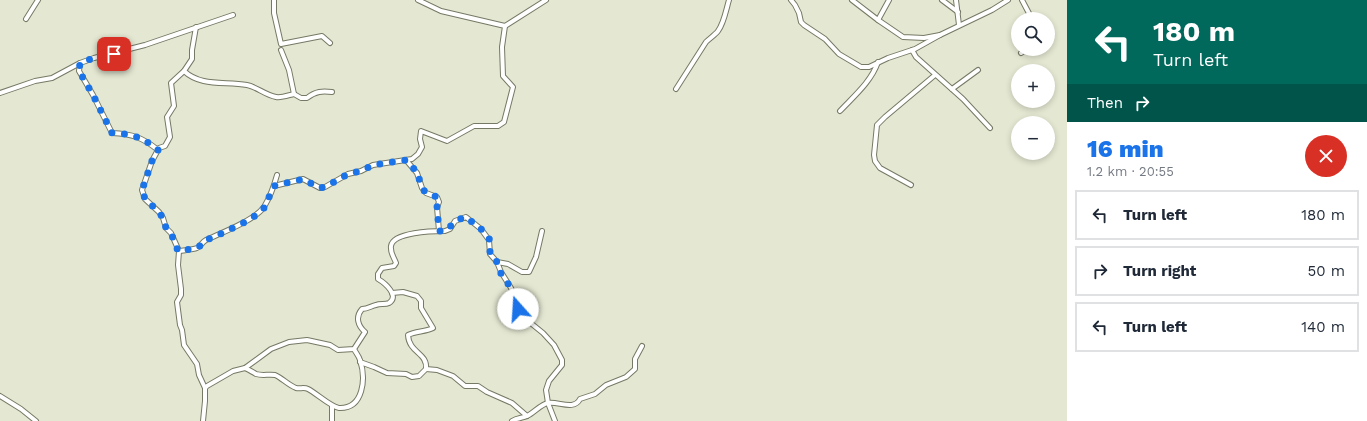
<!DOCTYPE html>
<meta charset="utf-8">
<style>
:root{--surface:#fff;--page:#f6f6f7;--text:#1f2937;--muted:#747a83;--line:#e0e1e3;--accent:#1a73e8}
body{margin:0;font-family:"Work Sans",sans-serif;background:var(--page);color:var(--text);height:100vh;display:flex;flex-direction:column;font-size:15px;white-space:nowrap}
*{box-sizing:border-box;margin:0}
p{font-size:13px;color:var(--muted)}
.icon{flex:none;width:22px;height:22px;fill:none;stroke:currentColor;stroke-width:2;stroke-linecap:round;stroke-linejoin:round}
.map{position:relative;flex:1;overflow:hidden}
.details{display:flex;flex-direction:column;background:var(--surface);width:300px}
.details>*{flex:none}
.hud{background:#00695c;color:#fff;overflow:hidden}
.controls{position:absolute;left:1011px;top:12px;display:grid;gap:8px}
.controls a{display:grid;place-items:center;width:44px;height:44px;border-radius:50%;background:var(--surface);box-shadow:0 2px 6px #0003;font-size:20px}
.pin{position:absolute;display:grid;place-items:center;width:34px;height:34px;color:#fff;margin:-17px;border-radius:8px;box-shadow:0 2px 6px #0006}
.me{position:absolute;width:44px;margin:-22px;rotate:341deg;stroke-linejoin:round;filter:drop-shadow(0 0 3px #0008)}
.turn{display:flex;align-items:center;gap:14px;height:84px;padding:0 20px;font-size:18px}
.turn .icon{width:52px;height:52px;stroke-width:2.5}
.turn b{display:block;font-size:28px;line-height:34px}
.then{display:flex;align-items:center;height:38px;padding:0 20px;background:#0003;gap:8px;font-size:15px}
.round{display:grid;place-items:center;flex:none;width:42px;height:42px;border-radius:21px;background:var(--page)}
.headline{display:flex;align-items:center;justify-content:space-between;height:68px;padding:0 20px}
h1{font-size:24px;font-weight:800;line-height:30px;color:var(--accent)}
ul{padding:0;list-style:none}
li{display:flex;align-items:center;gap:12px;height:50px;margin:0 8px 6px;padding:0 12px;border:2px solid var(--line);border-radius:0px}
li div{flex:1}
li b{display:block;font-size:15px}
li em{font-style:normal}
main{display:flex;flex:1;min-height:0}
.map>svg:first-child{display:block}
</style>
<main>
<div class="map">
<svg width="1067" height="421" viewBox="0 0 1067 421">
<rect width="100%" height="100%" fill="#e4e8d2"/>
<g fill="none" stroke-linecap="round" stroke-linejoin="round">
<defs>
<g id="street">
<path d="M274,0V13L281,44L322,36L330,43"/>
<path d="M791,0L795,5L799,13L801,22L804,25L825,39L839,54L861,67H869L888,58L915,49L940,35"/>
<path d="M852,0L878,20L903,37L924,38L940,35L992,10L1008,0"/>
<path d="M942,0L958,12"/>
<path d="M956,0L959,25"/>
<path d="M1022,0L1032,19"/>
<path d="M26,19L38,0"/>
<path d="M878,20L889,0"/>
<path d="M505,26L546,0"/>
<path d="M196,27L192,50V59L184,71L171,83L174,106L167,117L170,137L165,146L159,148L152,161L142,190L145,199L159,212L163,218L166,228L171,233L179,251L178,265L181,289V295L177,302L180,325L182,330L184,345L197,364L199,375L205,388"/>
<path d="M281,50L289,70L294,94"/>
<path d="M912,50L916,57L963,99L990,128"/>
<path d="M1021,53L1027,49"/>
<path d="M80,63L79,71L93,95L112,133C132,134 142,137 158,150"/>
<path d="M184,71C201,87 225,81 247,85C257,87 265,95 276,97C282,98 289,95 294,94L301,98H307C316,91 322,91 332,92"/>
<path d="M676,89L706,42C710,38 715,35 718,31C724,23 726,10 729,0"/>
<path d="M952,89L978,70"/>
<path d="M0,93L35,81L52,78L80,63L94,58L145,45L233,15"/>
<path d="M840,111C854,96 871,82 878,62"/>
<path d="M406,160L417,173L422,188L426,193L437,197L439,202L437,207L439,231"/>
<path d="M911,185L880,168L875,161L874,155L877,125L885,117L935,75"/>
<path d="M274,186L303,179L320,188L325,187L348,174L361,171L373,165L412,159L418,154L422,147L420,139L421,131L447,141L474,126H498L504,122L513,87L503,76L502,47L505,26L441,11L418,0"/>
<path d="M179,251C184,250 192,250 197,248C200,247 202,242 206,240C221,233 255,220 264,207C270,197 274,186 277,175"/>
<path d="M497,262L508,264L522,272H529L536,257L542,231"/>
<path d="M360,362L374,367L387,373L406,374L412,377L419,376L426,369C428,353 409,353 408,335C416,331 425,332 433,328L421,308V301L417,296L403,292L392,293"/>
<path d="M245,368C249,370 253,372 256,374C262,376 269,374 275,375C282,378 288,385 296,388C300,389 304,387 308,389C316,393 331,407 339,408C364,409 366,378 360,360C359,356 356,353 354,349"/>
<path d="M426,369L437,370L453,376L465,386H478L487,392L512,403L527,416"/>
<path d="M0,396L21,409L36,421"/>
<path d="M203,421L205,401V388L207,386L233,371L245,368L271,349L289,342L307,340L330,345L338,350L354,349L365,332C358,326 355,317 362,309C368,309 371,306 376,305C380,303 385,305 389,303C400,296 385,283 378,279V274L382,268L394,266L396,263C394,257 390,253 391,246C393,232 433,231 445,231L450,229L455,221L466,217L481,229L489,240L490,254L497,262L501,272L511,288L518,309L522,316L543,333L554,345L562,360V365L549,381L546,390L548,403L555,421"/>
<path d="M332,421V406"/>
<path d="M512,421C517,418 522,418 527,416C534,413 541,404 548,403C558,401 574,411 580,399L595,394L606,385L626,377L635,369V359L642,346"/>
</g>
</defs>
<use href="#street" stroke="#757965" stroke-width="6"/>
<use href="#street" stroke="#fff" stroke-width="4"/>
</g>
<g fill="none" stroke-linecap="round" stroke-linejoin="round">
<path stroke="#1a73e8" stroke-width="7" stroke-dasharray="0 12.6" d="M114,54L94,58L80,63L79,71L93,95L112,133C133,134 142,137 158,150L152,161L142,190L145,199L159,212L163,218L166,228L171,233L178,251L198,248L205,240L212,238L251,219L264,208L274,186L303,179L320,188L325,187L348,174L361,171L373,165L406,160L417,172L422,188L426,193L437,197L439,202L437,207L439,231C451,232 448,226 456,221C459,219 463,218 466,217L481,229L490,240V254L497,262L500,272L511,288L518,309"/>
</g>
</svg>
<div class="controls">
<a><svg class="icon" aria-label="search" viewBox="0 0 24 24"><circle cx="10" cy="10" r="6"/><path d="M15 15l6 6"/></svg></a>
<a>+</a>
<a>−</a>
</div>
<div class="pin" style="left:114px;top:54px;background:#d93025"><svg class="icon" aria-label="arrive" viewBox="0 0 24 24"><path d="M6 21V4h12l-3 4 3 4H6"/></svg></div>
<svg class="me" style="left:518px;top:309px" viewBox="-20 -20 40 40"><circle r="19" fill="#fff"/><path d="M0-13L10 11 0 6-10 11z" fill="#1a73e8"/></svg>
</div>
<section class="details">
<div class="hud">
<div class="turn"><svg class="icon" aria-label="left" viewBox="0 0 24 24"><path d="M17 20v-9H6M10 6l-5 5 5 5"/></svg><div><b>180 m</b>Turn left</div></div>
<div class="then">Then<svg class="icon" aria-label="right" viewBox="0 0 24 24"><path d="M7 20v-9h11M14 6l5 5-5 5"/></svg></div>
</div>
<div class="headline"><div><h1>16 min</h1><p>1.2 km · 20:55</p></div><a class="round" style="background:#d93025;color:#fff"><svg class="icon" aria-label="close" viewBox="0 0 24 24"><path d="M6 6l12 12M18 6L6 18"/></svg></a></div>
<ul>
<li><svg class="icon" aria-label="left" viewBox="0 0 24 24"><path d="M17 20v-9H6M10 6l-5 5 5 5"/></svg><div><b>Turn left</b></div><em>180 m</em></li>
<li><svg class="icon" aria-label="right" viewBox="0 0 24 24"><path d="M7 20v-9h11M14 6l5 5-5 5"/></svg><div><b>Turn right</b></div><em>50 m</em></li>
<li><svg class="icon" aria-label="left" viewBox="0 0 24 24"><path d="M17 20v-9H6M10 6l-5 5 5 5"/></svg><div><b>Turn left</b></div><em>140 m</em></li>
</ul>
</section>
</main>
